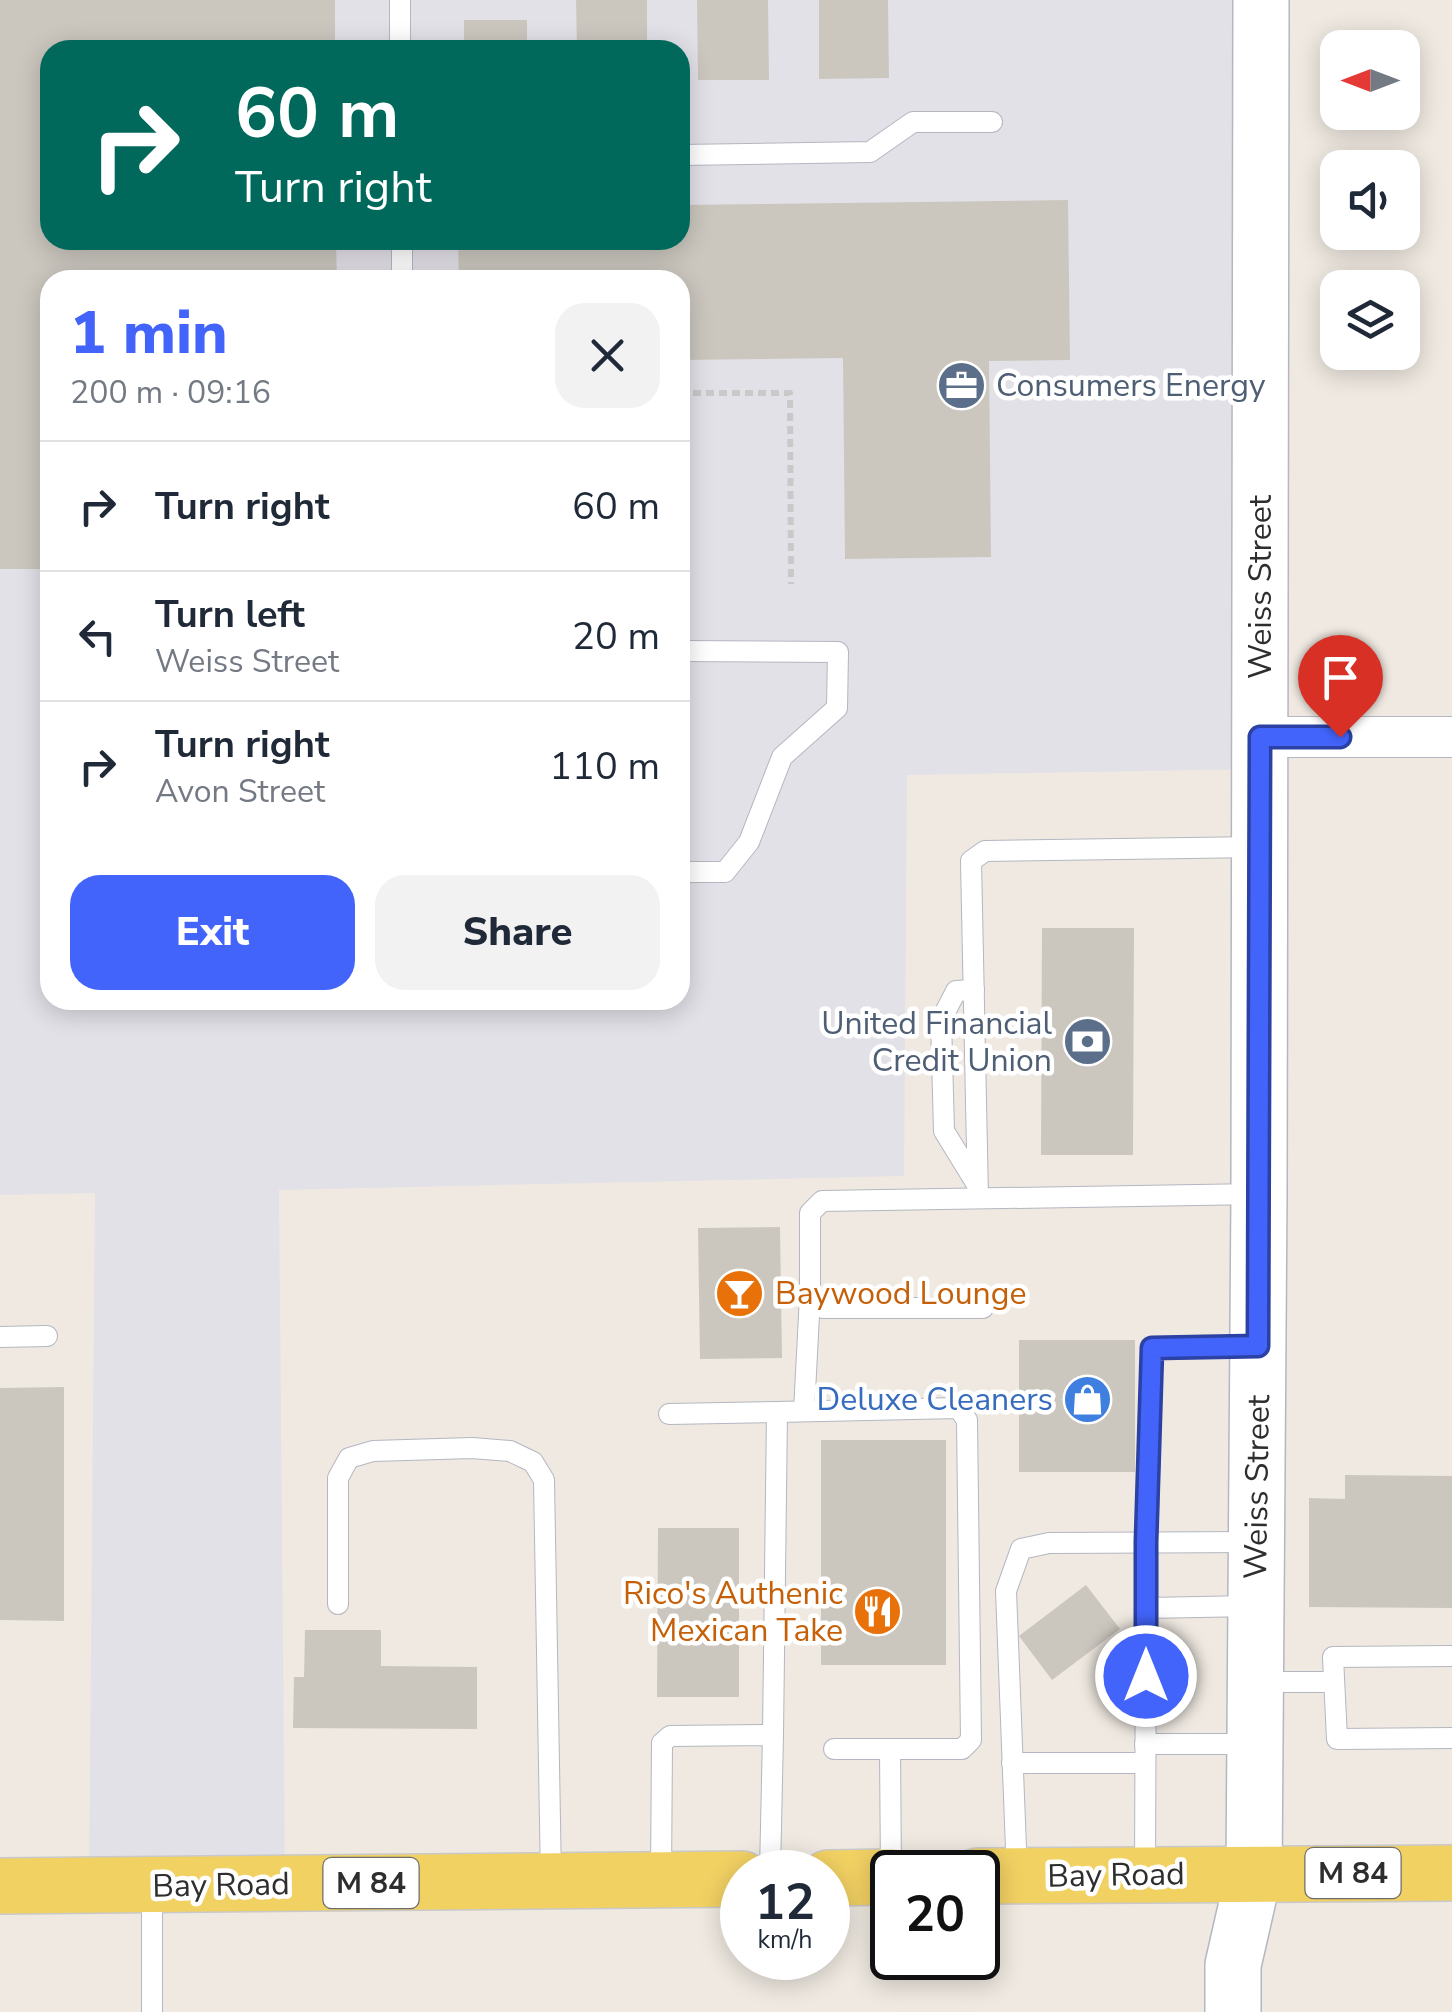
<!DOCTYPE html>
<meta charset="utf-8">
<style>
:root{--surface:#fff;--page:#f2f2f3;--text:#1f2937;--muted:#747a83;--line:#e0e1e3;--accent:#4264fb}
body{margin:0;font-family:"Nunito Sans",sans-serif;background:var(--page);color:var(--text);height:100vh;display:flex;flex-direction:column;font-size:38px;white-space:nowrap}
*{box-sizing:border-box;margin:0}
p{font-size:32px;color:var(--muted)}
.icon{flex:none;width:55px;height:55px;fill:none;stroke:currentColor;stroke-width:2;stroke-linecap:round;stroke-linejoin:round}
.map{position:relative;flex:1;overflow:hidden}
.drawer{position:absolute;left:40px;top:270px;width:650px;height:740px;display:flex;flex-direction:column;background:var(--surface);border-radius:30px;box-shadow:0 5px 25px #0003}
.drawer>*{flex:none}
.banner{position:absolute;left:40px;top:40px;width:650px;height:210px;border-radius:30px;box-shadow:0 5px 25px #0003;background:#00695c;color:#fff;overflow:hidden}
.needle{width:65px;rotate:270deg}
.tools{position:absolute;left:1320px;top:30px;display:grid;gap:20px}
.tools a{display:grid;place-items:center;width:100px;height:100px;border-radius:20px;background:var(--surface);box-shadow:0 5px 25px #0003;font-size:50px}
.speed{position:absolute;left:720px;top:1850px;display:flex;gap:20px;font-size:50px;font-weight:700;text-align:center}
.speed>*{display:grid;place-content:center;width:130px;height:130px;border-radius:50%;background:var(--surface);box-shadow:0 5px 25px #0003;line-height:1}
.speed small{font-size:25px;font-weight:400}
.speed .limit{border:5px solid #111;border-radius:15px;background:#fff;color:#111}
.pin{position:absolute;display:grid;place-items:center;width:85px;height:85px;color:#fff;margin:-102px -42px;border-radius:50% 50% 50% 0;rotate:-45deg;box-shadow:0 0 10px #0007}
.pin .icon{rotate:45deg}
.me{position:absolute;width:110px;margin:-55px;rotate:0deg;stroke-linejoin:round;filter:drop-shadow(0 0 8px #0008)}
.turn{display:flex;align-items:center;gap:35px;height:210px;padding:0 30px;font-size:45px}
.turn .icon{width:130px;height:130px;stroke-width:2.5}
.turn b{display:block;font-size:70px;line-height:85px}
.round{display:grid;place-items:center;flex:none;width:105px;height:105px;border-radius:30px;background:var(--page)}
.headline{display:flex;align-items:center;justify-content:space-between;height:170px;padding:0 30px}
h1{font-size:60px;font-weight:800;line-height:75px;color:var(--accent)}
.primary-button{display:flex;gap:20px;margin-top:auto;padding:20px 30px}
.primary-button a{flex:1;height:115px;border-radius:30px;background:var(--accent);color:#fff;font-size:40px;font-weight:800;line-height:115px;text-align:center}
.primary-button a+a{background:var(--page);color:var(--text)}
ul{padding:0;list-style:none}
li{display:flex;align-items:center;gap:30px;height:130px;padding:0 30px;border-top:2px solid var(--line)}
li div{flex:1}
li b{display:block;font-size:38px}
li em{font-style:normal}
.map>svg:first-child{display:block}
</style>
<div class="map">
<svg width="1452" height="2012" viewBox="0 0 1452 2012">
<rect width="100%" height="100%" fill="#efe9e1"/>
<path fill="#e3e1e8" fill-rule="evenodd" d="M0,0H1261L1260,769L907,775L904,1176L279,1190L285,1884L89,1886L95,1193L0,1195ZM50,50H680V240H50ZM50,280H680V1000H50Z"/>
<g fill="#cbc7bf">
<path d="M0,0H335V50H50V240H336L337,280H50V569H0Z"/>
<path d="M576,0H647V50H577Z"/>
<path d="M697,0H768L769,80H698Z"/>
<path d="M819,0H888L889,78L819,79Z"/>
<rect x="464" y="20" width="63" height="30"/>
<path d="M1068,200L1070,360L989,361L991,557L845,559L843,358L680,360V280H459L458,240H680V205Z"/>
<path d="M1042,928H1134L1133,1155H1041Z"/>
<path d="M780,1227L782,1358L700,1359L698,1228Z"/>
<rect x="1019" y="1340" width="116" height="132"/>
<path d="M64,1387V1621L0,1620V1388Z"/>
<rect x="821" y="1440" width="125" height="225"/>
<path d="M1345,1475L1452,1476V1608L1309,1607V1498L1345,1499Z"/>
<path d="M658,1528H739V1697H657Z"/>
<path d="M1086,1585L1120,1629L1052,1680L1019,1636Z"/>
<path d="M305,1630H381V1666L477,1667V1729L293,1728L294,1677H304Z"/>
</g>
<g fill="none" stroke-linecap="round" stroke-linejoin="round">
<defs>
<g id="lane">
<path d="M400,0V50"/>
<path d="M680,155L870,152L913,122H992"/>
<path d="M402,240V280"/>
<path d="M680,651L838,652L837,708L782,757L749,842L725,872H680"/>
<path d="M974,990L956,991L941,1020L944,1131L976,1183"/>
<path d="M978,1198L971,861L985,851L1258,847"/>
<path d="M983,1308H822L810,1296V1213L822,1201L1257,1194"/>
<path d="M0,1337L47,1336"/>
<path d="M804,1411L810,1296"/>
<path d="M777,1412L958,1408L967,1420L971,1740L962,1749H834"/>
<path d="M669,1414L777,1412L773,1735"/>
<path d="M338,1604V1478L349,1458L373,1451L472,1448L510,1451L533,1462L544,1480L551,1879"/>
<path d="M1146,1608L1152,1348L1256,1347"/>
<path d="M1452,1656L1333,1657L1337,1739L1452,1738"/>
<path d="M1256,1682H1334"/>
<path d="M1145,1744H1253"/>
<path d="M890,1749L891,1875"/>
<path d="M1012,1763H1145"/>
<path d="M1145,1873L1146,1608L1252,1606"/>
<path d="M1017,1874L1006,1591L1021,1549L1049,1543L1254,1542"/>
<path d="M661,1878L662,1743L670,1736L773,1735L770,1872"/>
<path d="M152,1888V2012"/>
</g>
<path id="street" d="M1260,737H1452"/>
<path id="secondary" d="M1233,2012V1965L1254,1873L1259,1194L1261,0"/>
<g id="primary">
<path d="M978,1876L1452,1873"/>
<path d="M828,1878L892,1877"/>
<path d="M0,1886L742,1879"/>
</g>
</defs>
<use href="#lane" stroke="#b4b7c1" stroke-width="22"/>
<use href="#street" stroke="#b4b7c1" stroke-width="42"/>
<use href="#secondary" stroke="#b4b7c1" stroke-width="58"/>
<use href="#primary" stroke="#c9c9c9" stroke-width="58"/>
<path stroke="#c9c9c9" stroke-width="6" stroke-dasharray="8 5" stroke-linecap="butt" d="M680,393H790L791,584"/>
<use href="#lane" stroke="#fff" stroke-width="20"/>
<use href="#street" stroke="#fff" stroke-width="40"/>
<use href="#secondary" stroke="#fff" stroke-width="55"/>
<use href="#primary" stroke="#f2d163" stroke-width="55"/>
</g>
<g fill="none" stroke-linecap="round" stroke-linejoin="round">
<defs>
<path id="route" d="M1146,1676V1542L1152,1348L1258,1346L1260,737H1340"/>
</defs>
<use href="#route" stroke="#2b41a3" stroke-width="25"/>
<use href="#route" stroke="#4264fb" stroke-width="18"/>
</g>
<defs>
<symbol id="office-disc" viewBox="-11 -11 22 22"><circle r="9.5" fill="#5c6f8a" stroke="#fff"/><path d="M-6-3h4V-5.5h4V-3h4V5H-6ZM-1-4.5V-3h2v-1.5ZM-6 0V1H6V0Z" fill="#fff"/></symbol>
<symbol id="bank-disc" viewBox="-11 -11 22 22"><circle r="9.5" fill="#5c6f8a" stroke="#fff"/><path d="M-6-4H6V4H-6ZM0-2.3a2.3 2.3 0 1 0 0 4.6a2.3 2.3 0 1 0 0-4.6Z" fill="#fff"/></symbol>
<symbol id="bar-disc" viewBox="-11 -11 22 22"><circle r="9.5" fill="#e8710a" stroke="#fff"/><path d="M-6-5H6L.8 .8V4.5H3.5V6h-7V4.5H-.8V.8Z" fill="#fff"/></symbol>
<symbol id="shop-disc" viewBox="-11 -11 22 22"><circle r="9.5" fill="#3f7fe0" stroke="#fff"/><path d="M-5-2.5h2.3a2.7 3.5 0 0 1 5.4 0H5L5.5 6h-11ZM-1.5-2.5h3a1.5 2.3 0 0 0-3 0Z" fill="#fff"/></symbol>
<symbol id="restaurant-disc" viewBox="-11 -11 22 22"><circle r="9.5" fill="#e8710a" stroke="#fff"/><path d="M-5-6h1v4h1v-4h1v4h1v-4h1v5L-1.5 .5V6h-2V.5L-5-1ZM5-6V6H3V1.5H1.5Q1.5-4 5-6Z" fill="#fff"/></symbol>
</defs>
<g fill-rule="evenodd">
<use href="#office-disc" x="934" y="358" width="55" height="55"/>
<use href="#bank-disc" x="1060" y="1014" width="55" height="55"/>
<use href="#bar-disc" x="712" y="1266" width="55" height="55"/>
<use href="#shop-disc" x="1060" y="1372" width="55" height="55"/>
<use href="#restaurant-disc" x="850" y="1584" width="55" height="55"/>
</g>
<g text-anchor="middle" dominant-baseline="central" stroke-width="9" stroke-linejoin="round" paint-order="stroke">
<g fill="#fff" stroke="#6d6d6d" stroke-width="2.5">
<rect x="1305.5" y="1848" width="95" height="50" rx="8"/>
<rect x="323.5" y="1858" width="95" height="50" rx="8"/>
</g>
<g font-size="30" font-weight="bold" fill="#2e2e2e">
<text x="1353" y="1873">M 84</text>
<text x="371" y="1883">M 84</text>
</g>
<g font-size="32" fill="#4e5e75" stroke="#fff" text-anchor="start">
<text x="996" y="385">Consumers Energy</text>
<text x="1052" y="1023" text-anchor="end">United Financial<tspan x="1052" dy="37">Credit Union</tspan></text>
</g>
<g font-size="32" fill="#2e2e2e" stroke="#fff">
<text transform="translate(1260 587) rotate(-90)">Weiss Street</text>
<text transform="translate(1257 1487) rotate(-89)">Weiss Street</text>
<text transform="translate(1116 1875) rotate(-1)">Bay Road</text>
<text transform="translate(221 1885) rotate(-1)">Bay Road</text>
</g>
<g font-size="32" fill="#c56008" stroke="#fff" text-anchor="start">
<text x="775" y="1293">Baywood Lounge</text>
<text x="843" y="1593" text-anchor="end">Rico's Authenic<tspan x="843" dy="37">Mexican Take</tspan></text>
</g>
<g font-size="32" fill="#366cbe" stroke="#fff" text-anchor="end">
<text x="1053" y="1399">Deluxe Cleaners</text>
</g>
</g>
</svg>
<div class="tools">
<a><svg class="needle" viewBox="-14 -14 28 28"><path d="M0-13l5 13h-10z" fill="#e53935"/><path d="M0 13l5-13h-10z" fill="#747a83"/></svg></a>
<a><svg class="icon" aria-label="sound" viewBox="0 0 24 24"><path d="M4 9h4l5-4v14l-5-4H4zM17 9q2 3 0 6"/></svg></a>
<a><svg class="icon" aria-label="layers" viewBox="0 0 24 24"><path d="M12 4l9 5-9 5-9-5zM3 14l9 5 9-5"/></svg></a>
</div>
<div class="speed"><div>12<small>km/h</small></div><div class="limit">20</div></div>
<div class="pin" style="left:1340px;top:737px;background:#d93025"><svg class="icon" aria-label="arrive" viewBox="0 0 24 24"><path d="M6 21V4h12l-3 4 3 4H6"/></svg></div>
<svg class="me" style="left:1146px;top:1676px" viewBox="-20 -20 40 40"><circle r="17" fill="#4264fb" stroke="#fff" stroke-width="3"/><path d="M0-11L8 9 0 5-8 9z" fill="#fff"/></svg>
<div class="banner">
<div class="turn"><svg class="icon" aria-label="right" viewBox="0 0 24 24"><path d="M7 20v-9h11M14 6l5 5-5 5"/></svg><div><b>60 m</b>Turn right</div></div>
</div>
<section class="drawer">
<div class="headline"><div><h1>1 min</h1><p>200 m · 09:16</p></div><a class="round"><svg class="icon" aria-label="close" viewBox="0 0 24 24"><path d="M6 6l12 12M18 6L6 18"/></svg></a></div>
<ul>
<li><svg class="icon" aria-label="right" viewBox="0 0 24 24"><path d="M7 20v-9h11M14 6l5 5-5 5"/></svg><div><b>Turn right</b></div><em>60 m</em></li>
<li><svg class="icon" aria-label="left" viewBox="0 0 24 24"><path d="M17 20v-9H6M10 6l-5 5 5 5"/></svg><div><b>Turn left</b><p>Weiss Street</p></div><em>20 m</em></li>
<li><svg class="icon" aria-label="right" viewBox="0 0 24 24"><path d="M7 20v-9h11M14 6l5 5-5 5"/></svg><div><b>Turn right</b><p>Avon Street</p></div><em>110 m</em></li>
</ul>
<div class="primary-button"><a>Exit</a><a>Share</a></div>
</section>
</div>
